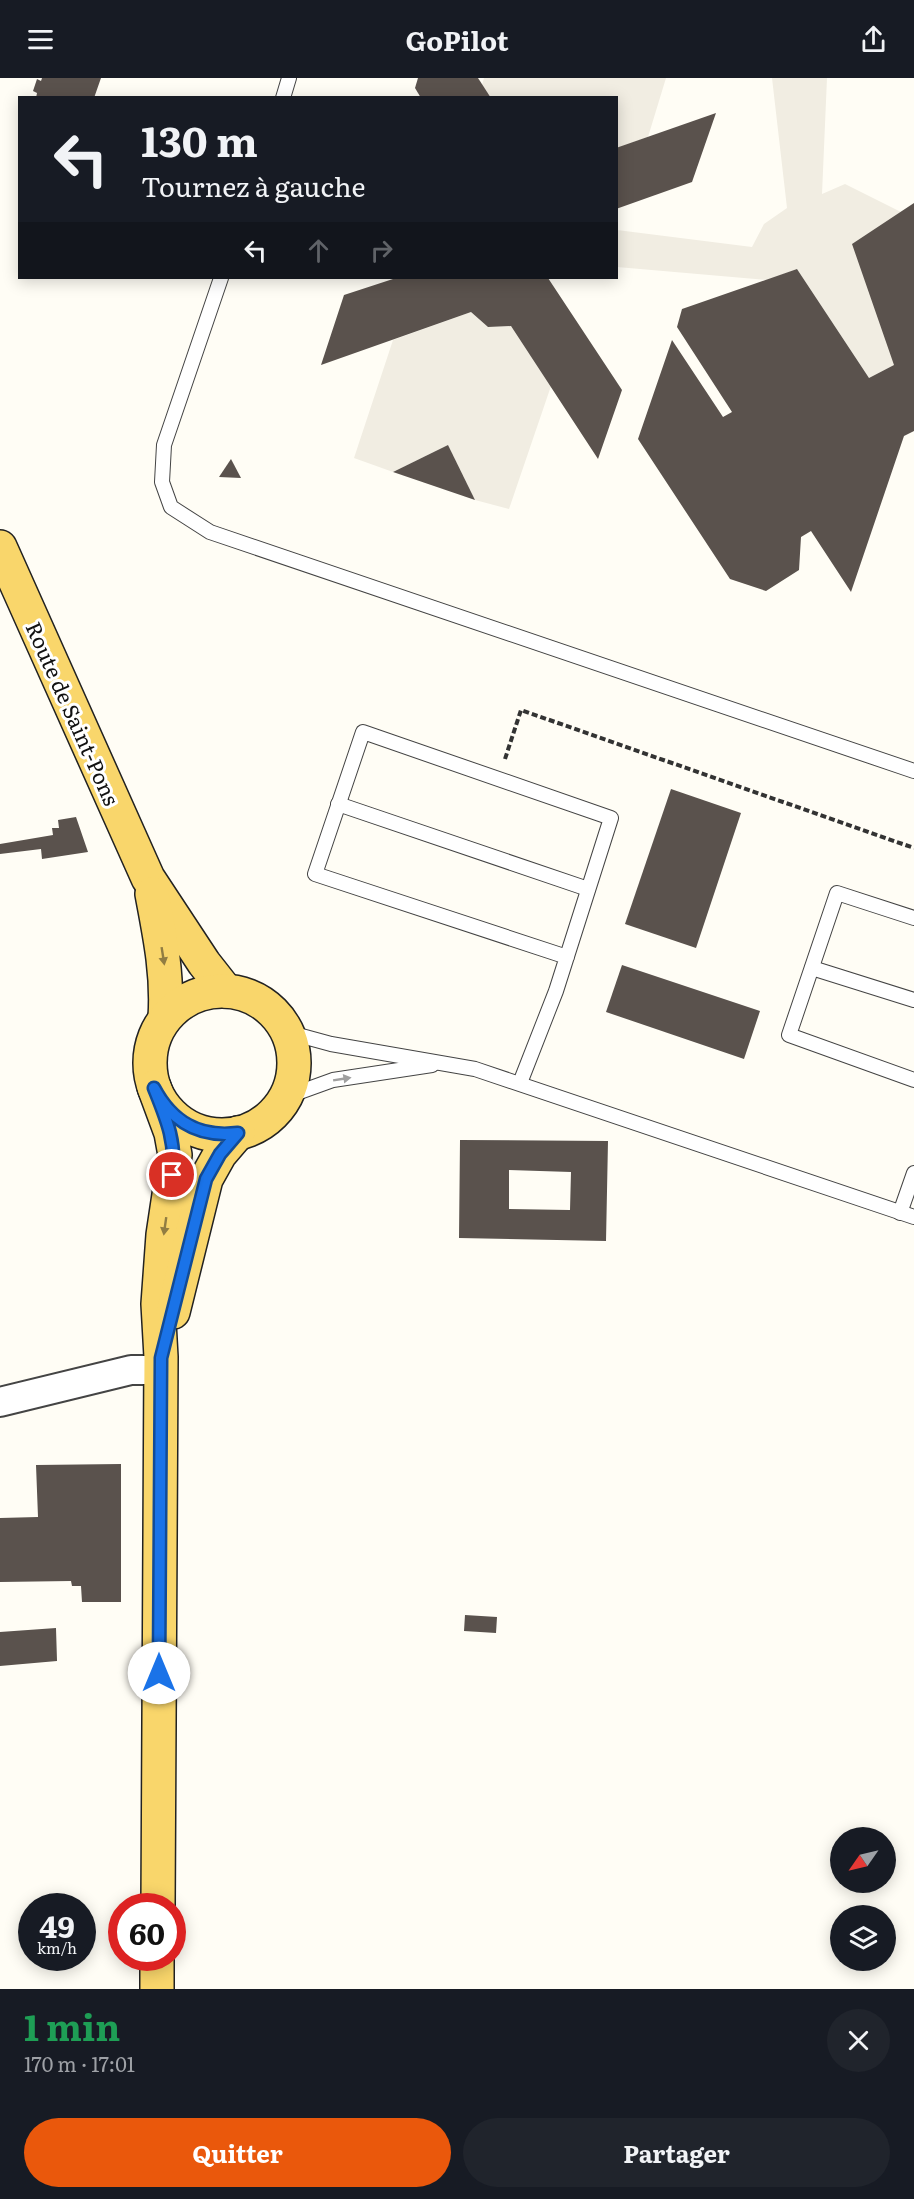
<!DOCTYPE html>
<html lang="fr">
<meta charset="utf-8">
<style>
:root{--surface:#171b24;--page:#20242c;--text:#f1f3f6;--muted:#9ea1a6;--accent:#ea580c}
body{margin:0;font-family:Literata,serif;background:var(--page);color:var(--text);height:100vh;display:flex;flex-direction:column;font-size:22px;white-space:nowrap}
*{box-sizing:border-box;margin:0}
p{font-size:20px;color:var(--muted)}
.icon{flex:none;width:33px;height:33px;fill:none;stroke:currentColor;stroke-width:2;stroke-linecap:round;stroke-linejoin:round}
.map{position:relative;height:1911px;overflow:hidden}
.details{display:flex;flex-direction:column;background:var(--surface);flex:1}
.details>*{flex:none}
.banner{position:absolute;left:18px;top:18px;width:600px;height:183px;border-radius:0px;box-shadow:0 3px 15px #0003;background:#171b24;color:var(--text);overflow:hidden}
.needle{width:39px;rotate:236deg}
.fabs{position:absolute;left:830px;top:1749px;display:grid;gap:12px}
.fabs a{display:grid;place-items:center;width:66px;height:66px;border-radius:50%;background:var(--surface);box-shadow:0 3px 15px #0003;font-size:30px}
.speed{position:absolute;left:18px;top:1815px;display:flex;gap:12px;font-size:30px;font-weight:700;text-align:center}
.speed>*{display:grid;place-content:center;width:78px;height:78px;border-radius:50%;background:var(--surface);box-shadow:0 3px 15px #0003;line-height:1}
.speed small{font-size:15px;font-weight:400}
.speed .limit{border:9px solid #d22;background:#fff;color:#111}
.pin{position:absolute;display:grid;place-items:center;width:51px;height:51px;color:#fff;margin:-26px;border:3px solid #fff;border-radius:50%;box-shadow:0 2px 6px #0007}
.me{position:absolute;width:66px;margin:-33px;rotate:0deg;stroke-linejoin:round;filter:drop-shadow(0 0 4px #0008)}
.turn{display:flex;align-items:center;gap:21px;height:126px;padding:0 24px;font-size:27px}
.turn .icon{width:78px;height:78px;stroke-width:2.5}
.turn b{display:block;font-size:42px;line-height:51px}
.lanes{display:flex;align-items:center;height:57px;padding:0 24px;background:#0003;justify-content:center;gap:30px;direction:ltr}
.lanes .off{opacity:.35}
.round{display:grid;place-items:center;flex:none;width:63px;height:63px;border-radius:32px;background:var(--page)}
.summary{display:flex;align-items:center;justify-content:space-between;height:102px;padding:0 24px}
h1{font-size:36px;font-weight:700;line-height:45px;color:#1e9e55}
.button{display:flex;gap:12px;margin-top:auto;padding:12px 24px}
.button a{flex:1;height:69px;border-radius:36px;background:var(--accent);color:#fff;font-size:24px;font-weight:700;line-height:69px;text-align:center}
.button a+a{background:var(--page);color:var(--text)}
header{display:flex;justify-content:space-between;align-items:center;height:78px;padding:0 24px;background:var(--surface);font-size:27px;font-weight:700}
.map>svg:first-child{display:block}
</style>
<header><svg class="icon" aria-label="menu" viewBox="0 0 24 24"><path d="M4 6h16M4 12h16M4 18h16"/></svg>GoPilot<svg class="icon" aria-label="share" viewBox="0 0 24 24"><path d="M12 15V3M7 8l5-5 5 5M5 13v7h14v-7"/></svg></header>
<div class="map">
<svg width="914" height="1911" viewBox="0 0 914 1911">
<rect width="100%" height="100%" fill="#fffdf5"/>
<g fill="#f1ede2">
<path d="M484,0H666L648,59L617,70L616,20L491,19L482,7Z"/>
<path d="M772,0H827L822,116L845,106L901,134L894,287L869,300L797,191L767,202L617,189V152L752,169L764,146L787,130Z"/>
<path d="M471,234L488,249L511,248L551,308L509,431L475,422L448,367L393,394L354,380L393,262Z"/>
</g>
<g fill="#5a524d" fill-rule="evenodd">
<path d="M42,0H101L94,20H36L37,15L33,13L37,1L41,3Z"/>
<path d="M418,0H478L491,20H421L415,10Z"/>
<path d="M716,35L692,104L616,131V70Z"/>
<path d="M914,125V353L904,358L851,514L811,453L801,459L799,492L766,513L730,501L638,361L672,262L723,339L732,334L677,249L682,231L797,191L869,300L894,287L852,166Z"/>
<path d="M396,200H548L622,312L598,381L511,248L488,249L471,234L321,287L344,217Z"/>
<path d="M448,367L475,422L393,394Z"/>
<path d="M231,381L241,400L219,399Z"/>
<path d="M671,711L741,735L696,870L625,846Z"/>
<path d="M76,739L88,774L42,781L41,771L0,776V766L53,757L52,750H59L58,742Z"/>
<path d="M622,887L760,933L744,981L606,934Z"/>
<path d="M460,1062L608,1063L606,1163L459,1160ZM509,1092L571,1094L570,1132L509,1131Z"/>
<path d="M121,1386V1524H82L81,1508H72L71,1503L0,1504V1440L38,1439L36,1387Z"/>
<path d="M465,1537L497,1539L496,1555L464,1553Z"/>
<path d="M56,1550L57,1583L0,1588V1554Z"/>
</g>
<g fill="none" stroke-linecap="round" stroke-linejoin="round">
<defs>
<g id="lane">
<path d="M283,20L289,0"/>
<path d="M221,200L164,367L162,404L171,429L210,454L914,693"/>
<path d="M338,726L588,811"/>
<path d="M914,840L837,815L789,957L914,1002"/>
<path d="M812,890L914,922"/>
<path d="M287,954L331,966L475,991L914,1139"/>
<path d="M520,1005L556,913L611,740L363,654L315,796L567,879"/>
<path d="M286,1019L333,1002L432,987"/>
<path d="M900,1135L914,1095"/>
</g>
<path id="street" d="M0,1324L131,1292H161"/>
<g id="primary">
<path d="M0,469L148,800L204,885L226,913"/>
<path d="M152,816C160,858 168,897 165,940"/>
<circle cx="222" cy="985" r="72"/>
<path d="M154,1009L171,1055L175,1077L163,1157L158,1226L161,1279L158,1828"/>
<path d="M173,1234L206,1101L220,1076L238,1055"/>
<path d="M157,1911V1880"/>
</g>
</defs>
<use href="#lane" stroke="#444" stroke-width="16"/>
<use href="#street" stroke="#444" stroke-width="32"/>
<use href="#primary" stroke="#222" stroke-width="36"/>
<path stroke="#333" stroke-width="4" stroke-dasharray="6 3" stroke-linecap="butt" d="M505,681L521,632L914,770"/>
<use href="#lane" stroke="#fff" stroke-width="14"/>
<use href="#street" stroke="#fff" stroke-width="28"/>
<use href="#primary" stroke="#f9d66b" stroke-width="33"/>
</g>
<defs><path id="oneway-solid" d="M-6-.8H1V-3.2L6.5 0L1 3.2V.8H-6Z" transform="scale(1.5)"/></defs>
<g fill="#917d42">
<use href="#oneway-solid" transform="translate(163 878) rotate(81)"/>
<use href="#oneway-solid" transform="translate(165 1148) rotate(98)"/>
</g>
<use fill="#a0a0a0" href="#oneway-solid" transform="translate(342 1001) rotate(-9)"/>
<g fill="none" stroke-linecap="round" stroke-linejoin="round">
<defs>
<path id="route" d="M159,1595L161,1280L206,1101L220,1076L238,1055C199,1060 172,1044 154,1010C166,1040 177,1065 172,1097"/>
</defs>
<use href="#route" stroke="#114b97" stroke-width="15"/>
<use href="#route" stroke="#1a73e8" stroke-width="10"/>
</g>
<g text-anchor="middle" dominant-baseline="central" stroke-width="6" stroke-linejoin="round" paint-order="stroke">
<g font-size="21" fill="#111" stroke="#fff">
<text transform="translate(74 635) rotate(66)">Route de Saint-Pons</text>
</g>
</g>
</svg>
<div class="fabs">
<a><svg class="needle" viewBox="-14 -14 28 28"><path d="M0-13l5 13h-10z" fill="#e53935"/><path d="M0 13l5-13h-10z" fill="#9ea1a6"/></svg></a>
<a><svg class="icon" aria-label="layers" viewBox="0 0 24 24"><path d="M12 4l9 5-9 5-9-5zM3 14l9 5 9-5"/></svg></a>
</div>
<div class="speed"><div>49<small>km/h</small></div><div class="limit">60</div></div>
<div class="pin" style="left:172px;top:1097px;background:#d93025"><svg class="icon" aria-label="arrive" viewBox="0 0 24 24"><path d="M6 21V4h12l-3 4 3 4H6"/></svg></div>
<svg class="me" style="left:159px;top:1595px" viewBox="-20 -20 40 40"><circle r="19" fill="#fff"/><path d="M0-13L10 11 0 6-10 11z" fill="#1a73e8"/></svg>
<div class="banner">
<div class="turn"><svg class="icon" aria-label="left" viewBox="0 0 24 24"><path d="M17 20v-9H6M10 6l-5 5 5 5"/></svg><div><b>130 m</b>Tournez à gauche</div></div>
<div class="lanes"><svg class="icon" aria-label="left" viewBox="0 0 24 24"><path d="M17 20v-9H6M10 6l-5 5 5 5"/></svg><svg class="icon off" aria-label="ahead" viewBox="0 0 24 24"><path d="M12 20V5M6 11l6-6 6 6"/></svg><svg class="icon off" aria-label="right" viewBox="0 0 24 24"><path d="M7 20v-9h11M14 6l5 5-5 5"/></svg></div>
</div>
</div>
<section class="details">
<div class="summary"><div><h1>1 min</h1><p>170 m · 17:01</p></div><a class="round"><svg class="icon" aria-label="close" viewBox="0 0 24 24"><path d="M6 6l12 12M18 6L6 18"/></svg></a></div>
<div class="button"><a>Quitter</a><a>Partager</a></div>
</section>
